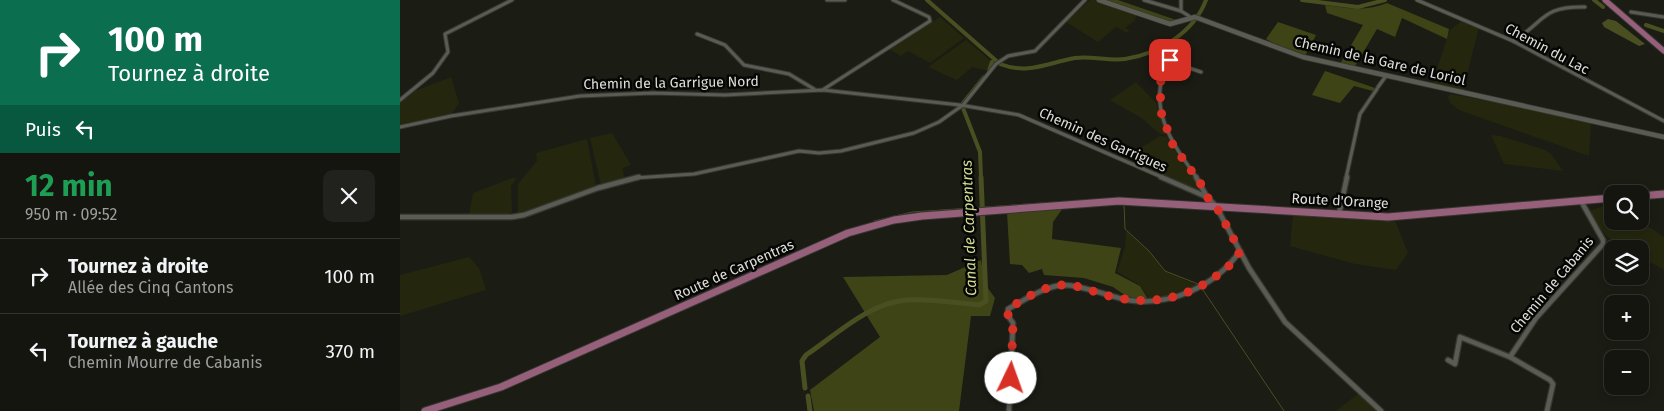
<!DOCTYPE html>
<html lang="fr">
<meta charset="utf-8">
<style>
:root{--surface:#14150f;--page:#21221d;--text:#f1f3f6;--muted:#9d9f9e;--line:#33342f}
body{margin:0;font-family:"Fira Sans",sans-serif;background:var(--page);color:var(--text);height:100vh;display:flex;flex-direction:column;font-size:19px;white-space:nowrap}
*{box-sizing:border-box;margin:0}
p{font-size:16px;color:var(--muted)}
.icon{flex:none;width:28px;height:28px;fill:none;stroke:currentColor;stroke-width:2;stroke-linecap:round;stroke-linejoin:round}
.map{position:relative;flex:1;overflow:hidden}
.side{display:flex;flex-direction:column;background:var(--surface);width:400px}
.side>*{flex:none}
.top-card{background:#0b6e4f;color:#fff;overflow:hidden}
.fabs{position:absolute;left:1204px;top:185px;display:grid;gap:10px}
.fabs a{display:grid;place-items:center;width:45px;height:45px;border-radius:10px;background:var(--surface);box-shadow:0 2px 8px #0003,0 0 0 1px var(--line);font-size:25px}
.pin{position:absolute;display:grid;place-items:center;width:42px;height:42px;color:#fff;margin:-21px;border-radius:10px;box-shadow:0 2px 8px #0006}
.me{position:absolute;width:55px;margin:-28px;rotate:3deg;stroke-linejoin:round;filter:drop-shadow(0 0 4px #0008)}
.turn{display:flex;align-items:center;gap:18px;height:105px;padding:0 25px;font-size:22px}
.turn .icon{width:65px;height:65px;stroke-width:2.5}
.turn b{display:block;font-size:35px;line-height:42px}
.then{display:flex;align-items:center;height:48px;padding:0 25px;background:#0003;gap:10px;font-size:19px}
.round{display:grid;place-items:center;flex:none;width:52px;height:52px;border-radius:10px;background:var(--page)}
.head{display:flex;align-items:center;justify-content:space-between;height:85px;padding:0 25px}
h1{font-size:30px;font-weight:700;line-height:38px;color:#1e9e55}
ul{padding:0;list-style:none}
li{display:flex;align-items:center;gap:15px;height:75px;padding:0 25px;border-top:1px solid var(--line)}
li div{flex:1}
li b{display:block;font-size:19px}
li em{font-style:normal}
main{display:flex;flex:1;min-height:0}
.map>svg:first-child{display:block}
</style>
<main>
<section class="side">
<div class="top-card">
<div class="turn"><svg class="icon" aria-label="right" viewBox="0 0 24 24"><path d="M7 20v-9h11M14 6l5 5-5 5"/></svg><div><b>100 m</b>Tournez à droite</div></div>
<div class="then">Puis<svg class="icon" aria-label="left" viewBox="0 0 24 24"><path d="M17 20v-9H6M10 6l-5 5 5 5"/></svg></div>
</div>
<div class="head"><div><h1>12 min</h1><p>950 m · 09:52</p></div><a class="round"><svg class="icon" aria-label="close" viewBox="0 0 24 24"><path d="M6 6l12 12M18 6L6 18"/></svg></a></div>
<ul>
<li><svg class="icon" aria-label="right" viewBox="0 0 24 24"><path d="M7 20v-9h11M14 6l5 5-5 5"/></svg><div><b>Tournez à droite</b><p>Allée des Cinq Cantons</p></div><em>100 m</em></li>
<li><svg class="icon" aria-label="left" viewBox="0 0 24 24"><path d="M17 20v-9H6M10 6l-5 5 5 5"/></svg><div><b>Tournez à gauche</b><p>Chemin Mourre de Cabanis</p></div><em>370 m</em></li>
</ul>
</section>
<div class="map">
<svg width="1264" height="411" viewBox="0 0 1264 411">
<rect width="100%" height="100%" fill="#1b1c14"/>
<g fill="#24270e">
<path d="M690,0H695L737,15L734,21L725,28L729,30L727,33L716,27L698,42L666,22Z"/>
<path d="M540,17L564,38L530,63L508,51L501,56L489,49Z"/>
<path d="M1063,20L1079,27L1063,91L1032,84L1050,30Z"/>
<path d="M566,40L591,61L589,69L585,70L572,67L557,80L528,67Z"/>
<path d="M51,77L59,103L51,115L0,126V101L15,91Z"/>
<path d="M736,82L756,103L766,135L760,134L743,119L710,100Z"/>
<path d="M1050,94L1122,107L1191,123L1189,156L1059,110L1050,103L1048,97Z"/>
<path d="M212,133L231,165L223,168L224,178L201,185L190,138Z"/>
<path d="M1091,135L1101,136L1145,150L1151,154L1163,171L1104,164Z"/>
<path d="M760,136L767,137L771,146L803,192L800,193L723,159Z"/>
<path d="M187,139L196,186L118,214V184L137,161L136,153Z"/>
<path d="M112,178H117L111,186L112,212L107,216H69L73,193Z"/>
<path d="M1212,203V221H1240L1264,237V270L1240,256V249C1213,249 1202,232 1189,211Z"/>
<path d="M893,215L970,220L994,218L1008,253L996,270L955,264L890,246Z"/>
<path d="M726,231L749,251L764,271L797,285L760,298H749L740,285L717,272L725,247Z"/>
<path d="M69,257L79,268L86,290L0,316V275Z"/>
<path d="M959,393L978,411H936Z"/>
</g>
<g fill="#3f4416">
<path d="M704,0H718L779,21L769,22Z"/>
<path d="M987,3L1049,29L1047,39L1002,18L995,37L977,29L954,68L940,64L963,25L927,13L925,5C947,8 966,12 987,3Z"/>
<path d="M878,22L916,35L905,56L883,49L866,39Z"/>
<path d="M925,71L975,88L973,91L954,86L940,103L912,95Z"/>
<path d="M663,208L653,222L652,239L721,248L715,273L740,286L748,299L729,298L713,287L684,278L644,275L642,269L629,273L622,265L610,264L607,212Z"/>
<path d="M581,260L585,284L595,298L590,316H571L559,411H414L410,390L480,337L443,277L547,275Z"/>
</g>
<path fill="#4a4f22" d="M1208,19L1216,21L1245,44L1239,46L1204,27L1202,23Z"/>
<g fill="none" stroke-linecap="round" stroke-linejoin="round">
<g stroke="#4a4f22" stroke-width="1">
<path d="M760,200L778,201"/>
<path d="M724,204L725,229L749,251L765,271L798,284"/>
<path d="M474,221L512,212L658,202"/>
<path d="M801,287L884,411"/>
</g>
<g stroke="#4a4f22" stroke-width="4">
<path d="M527,0L600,64C628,75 647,63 675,58C692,56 709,61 725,59C759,54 794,32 806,0"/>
<path d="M902,0L958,7L985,0"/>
<path d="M1194,0L1203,7"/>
<path d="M1246,25L1264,31"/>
<path d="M589,71L592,62"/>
<path d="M563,103L584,77"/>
<path d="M563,108L580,152L581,178"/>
</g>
<g stroke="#4a4f22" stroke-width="5">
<path d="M405,388L402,361L406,355C436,335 469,303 506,300C529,298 556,303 579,305L586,301L581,177"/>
<path d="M408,396L410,411"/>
</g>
<defs>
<g id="minor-far1">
<path d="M427,0H445"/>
<path d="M744,0L781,11L789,16"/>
<path d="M781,0V11"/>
<path d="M1017,0L1113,41L1264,121"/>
<path d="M1231,12L1264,17"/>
<path d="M297,34L325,45L344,65L389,74L414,89"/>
<path d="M1113,41C1145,22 1141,6 1185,7"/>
<path d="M978,87L986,76"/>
<path d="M424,89L530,21L529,17L493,0"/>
<path d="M0,100L33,73L48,52L45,34L112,0"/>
<path d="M0,127L51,116L180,96L253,93L325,95L423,90L560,105L619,115L764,178"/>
<path d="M234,178L294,174L399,151L419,153L441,151L514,133L539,122L563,105L596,64L608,56L635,51L685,0"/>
<path d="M797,178C771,142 746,107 768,61L801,72"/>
<path d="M946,178L960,114L977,89"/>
</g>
<g id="minor">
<path d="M761,177L807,197L816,206L849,268L885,322L981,411"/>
<path d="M796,177L807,197"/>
<path d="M939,214L947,177"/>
<path d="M0,217H112L124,215L198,188L239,177"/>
<path d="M1110,357L1150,380L1153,384L1147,411"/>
<path d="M1048,360L1055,364L1060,337L1110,357L1136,318L1203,244V240L1181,201"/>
<path d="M609,411L613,323L608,316V309C625,300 644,286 664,285C680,285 709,296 727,300C770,307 816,286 840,251"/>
</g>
<path id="tertiary" d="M699,0L770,24L795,17L903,57L1264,137"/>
<path id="primary-far1" d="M1205,0L1264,51"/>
<g id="primary">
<path d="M1240,196L1264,194"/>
<path d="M25,411L101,387L448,233L494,220L522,216L719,201L988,217L1212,198"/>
</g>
</defs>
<use href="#minor-far1" stroke="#363632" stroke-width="5"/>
<use href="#minor" stroke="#363632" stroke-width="7"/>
<use href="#tertiary" stroke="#363632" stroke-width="6"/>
<use href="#primary-far1" stroke="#363632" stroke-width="7"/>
<use href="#primary" stroke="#363632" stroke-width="9"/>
<use href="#minor-far1" stroke="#5a5b52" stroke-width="3"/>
<use href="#minor" stroke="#5a5b52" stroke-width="4.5"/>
<use href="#tertiary" stroke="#5a5b52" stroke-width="4.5"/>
<use href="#primary-far1" stroke="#97607a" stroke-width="5"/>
<use href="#primary" stroke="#97607a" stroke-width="7"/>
</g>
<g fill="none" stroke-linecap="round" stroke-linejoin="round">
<path stroke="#d93025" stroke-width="9" stroke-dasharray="0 16.2" d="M611,378L613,323C609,318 607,315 608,309C624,299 645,285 664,285C678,285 692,291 705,295C744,305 777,302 811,280C823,271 834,264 840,251L816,206L807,197L803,187L773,145L770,137L761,112L760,85L763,70L770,60"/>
</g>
<g text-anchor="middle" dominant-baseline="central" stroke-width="5" stroke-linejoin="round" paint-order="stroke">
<g font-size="14" fill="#dedfda" stroke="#060604">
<text transform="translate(1147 49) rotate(28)">Chemin du Lac</text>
<text transform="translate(980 61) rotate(13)">Chemin de la Gare de Loriol</text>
<text transform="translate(271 83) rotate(-1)">Chemin de la Garrigue Nord</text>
<text transform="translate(703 140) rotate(24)">Chemin des Garrigues</text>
<text transform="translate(940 201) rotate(3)">Route d'Orange</text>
<text transform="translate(334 270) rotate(-24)">Route de Carpentras</text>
<text transform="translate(1152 285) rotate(-50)">Chemin de Cabanis</text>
</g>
<g font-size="15" font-style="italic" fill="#d3dd92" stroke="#060604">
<text transform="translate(569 228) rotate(-92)">Canal de Carpentras</text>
</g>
</g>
</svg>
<div class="fabs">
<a><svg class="icon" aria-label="search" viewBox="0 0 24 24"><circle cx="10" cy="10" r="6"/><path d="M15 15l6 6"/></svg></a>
<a><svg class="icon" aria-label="layers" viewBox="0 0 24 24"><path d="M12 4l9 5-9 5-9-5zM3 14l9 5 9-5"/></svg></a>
<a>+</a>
<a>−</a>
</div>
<div class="pin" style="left:770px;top:60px;background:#d93025"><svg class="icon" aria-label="arrive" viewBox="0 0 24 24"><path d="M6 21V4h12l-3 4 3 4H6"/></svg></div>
<svg class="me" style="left:611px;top:378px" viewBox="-20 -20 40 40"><circle r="19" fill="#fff"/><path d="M0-13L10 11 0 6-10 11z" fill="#d93025"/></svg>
</div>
</main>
